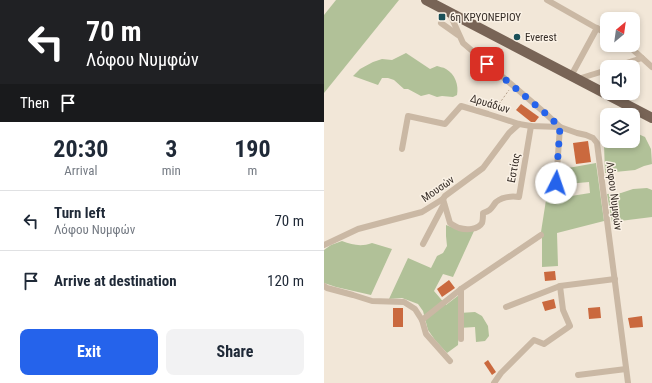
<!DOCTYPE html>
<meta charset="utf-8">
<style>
:root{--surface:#fff;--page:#f2f2f3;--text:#1f2937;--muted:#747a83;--line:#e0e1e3;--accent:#2563eb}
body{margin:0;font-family:"Roboto Condensed",sans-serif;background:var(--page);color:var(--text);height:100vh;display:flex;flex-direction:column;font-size:15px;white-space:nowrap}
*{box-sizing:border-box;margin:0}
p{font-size:13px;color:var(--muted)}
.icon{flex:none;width:22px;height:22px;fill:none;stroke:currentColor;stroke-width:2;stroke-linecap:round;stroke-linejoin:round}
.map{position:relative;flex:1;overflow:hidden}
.side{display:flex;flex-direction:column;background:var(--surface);width:324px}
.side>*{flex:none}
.banner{background:#202124;color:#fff;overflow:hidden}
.needle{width:26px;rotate:29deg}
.fabs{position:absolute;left:276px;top:12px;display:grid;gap:8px}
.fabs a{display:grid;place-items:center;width:40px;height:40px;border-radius:8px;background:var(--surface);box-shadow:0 2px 6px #0003;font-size:20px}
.pin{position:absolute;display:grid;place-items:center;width:34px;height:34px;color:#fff;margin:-17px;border-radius:8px;box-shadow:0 2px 6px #0006}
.me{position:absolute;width:44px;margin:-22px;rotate:4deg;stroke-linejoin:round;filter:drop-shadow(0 0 3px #0008)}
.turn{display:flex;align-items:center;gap:14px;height:84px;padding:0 20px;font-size:18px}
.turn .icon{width:52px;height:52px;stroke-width:2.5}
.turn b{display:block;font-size:28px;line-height:34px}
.then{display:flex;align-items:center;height:38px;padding:0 20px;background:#0003;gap:8px;font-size:15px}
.eta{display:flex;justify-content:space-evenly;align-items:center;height:68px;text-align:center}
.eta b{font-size:24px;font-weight:700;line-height:28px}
.button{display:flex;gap:8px;margin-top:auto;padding:8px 20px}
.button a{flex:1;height:46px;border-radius:8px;background:var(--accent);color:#fff;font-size:16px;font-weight:700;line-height:46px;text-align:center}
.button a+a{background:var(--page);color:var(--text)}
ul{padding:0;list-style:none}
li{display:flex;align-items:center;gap:12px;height:60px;padding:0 20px;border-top:1px solid var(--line)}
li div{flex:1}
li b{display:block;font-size:15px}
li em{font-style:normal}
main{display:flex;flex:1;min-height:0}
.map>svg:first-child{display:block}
</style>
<main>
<section class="side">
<div class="banner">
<div class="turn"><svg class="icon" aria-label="left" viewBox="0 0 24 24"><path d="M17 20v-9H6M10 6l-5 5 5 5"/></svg><div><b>70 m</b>Λόφου Νυμφών</div></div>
<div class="then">Then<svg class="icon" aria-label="arrive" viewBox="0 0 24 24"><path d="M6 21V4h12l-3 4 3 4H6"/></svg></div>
</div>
<div class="eta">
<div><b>20:30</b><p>Arrival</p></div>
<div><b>3</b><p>min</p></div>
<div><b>190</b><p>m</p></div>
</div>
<ul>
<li><svg class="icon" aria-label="left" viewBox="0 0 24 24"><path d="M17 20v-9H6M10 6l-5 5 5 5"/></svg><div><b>Turn left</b><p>Λόφου Νυμφών</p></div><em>70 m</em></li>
<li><svg class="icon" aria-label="arrive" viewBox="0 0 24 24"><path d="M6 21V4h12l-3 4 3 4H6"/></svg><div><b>Arrive at destination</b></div><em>120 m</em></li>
</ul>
<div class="button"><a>Exit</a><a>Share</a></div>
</section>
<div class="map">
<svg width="328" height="383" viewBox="0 0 328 383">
<rect width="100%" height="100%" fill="#f2e7d8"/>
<g fill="#b1c198">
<path d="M12,0H75L0,93V15Z"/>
<path d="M82,53L106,69L113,66C115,67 119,67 122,69C131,74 135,85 133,95L129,97L118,96L113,97L105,94L97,96L84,89H80L70,80L64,78H58L54,85L29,76L36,69L49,62L58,59L68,60Z"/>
<path d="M312,133L321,137L327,149L328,164L320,166L311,170L281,173L280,145L291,146L299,141H309V135Z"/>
<path d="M272,163L280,221L233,233L234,266L218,267V239L217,232L222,200L266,193L265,182L243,184L244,168Z"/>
<path d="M323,188L328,190V217L288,222L283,194L297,193L309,189Z"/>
<path d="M122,225L133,229L150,231L129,277L119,274L110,291L122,305L135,295V313L151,312L158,316L164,326L165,336L161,341L152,342L151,327L135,328L134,345L123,353L111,340L104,330L99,311L94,304L78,298L65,299L84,258L107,268L113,256L119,253L123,246L122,236Z"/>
<path d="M18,241C29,245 37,247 48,243L68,249L47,295L12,287L0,283V250L7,245Z"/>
</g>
<g fill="#ca693e">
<path d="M197,104L215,117L211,122H207L192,110Z"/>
<path d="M264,141L267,162L252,164L249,143Z"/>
<path d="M231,271L232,280L221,281L220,272Z"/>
<path d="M125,280L131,288L118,297L113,289Z"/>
<path d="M230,299L232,308L221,311L218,302Z"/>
<path d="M276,307L277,318L265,319L264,308Z"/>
<rect x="69" y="308" width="10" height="19"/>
<path d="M318,316L319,327L306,328L304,318Z"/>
<path d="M164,360L172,372L168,375L160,363Z"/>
</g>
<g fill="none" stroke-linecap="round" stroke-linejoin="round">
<path stroke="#b6a28e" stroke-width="1" stroke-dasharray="2 2" stroke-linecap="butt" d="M169,109L175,104L185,90"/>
<g stroke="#cab8a4" stroke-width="6">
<path d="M223,0L283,34"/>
<path d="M125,12L139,43L221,113L236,127L253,133L262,135L269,138L273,143L304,383"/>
<path d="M117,23L134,35"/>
<path d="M302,45L306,47L328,67"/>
<path d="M290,67L318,58"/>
<path d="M247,76L273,28"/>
<path d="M254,79L283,70"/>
<path d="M78,149L84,116L121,124L137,106L164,114L195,124L207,126L236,127L232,183"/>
<path d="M119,199L126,223C129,225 132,227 135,228C142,230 154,230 158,223C159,220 159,217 159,213C168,210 167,208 172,202C178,197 187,196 195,197L207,126"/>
<path d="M99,244L120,204"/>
<path d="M0,245L34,229L98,212L119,199L121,196L159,168L185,133L195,124"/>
<path d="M0,286L3,288L29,295L48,301L80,302L91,309L98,320L102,334L126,361"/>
<path d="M137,289V339"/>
<path d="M182,307L236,286L291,279"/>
<path d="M98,320L137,289L217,235"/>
<path d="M254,375L302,369"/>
<path d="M170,383L177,373L210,340L220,344L246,326L239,310L236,286"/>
</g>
<path stroke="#786456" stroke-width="10" d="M102,0L328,118"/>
</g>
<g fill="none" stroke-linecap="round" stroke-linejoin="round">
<path stroke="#2563eb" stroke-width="7" stroke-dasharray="0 12.6" d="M163,64L221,113L236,127L232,183"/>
</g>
<g fill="#1a5058" stroke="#faf1e5" stroke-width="1.5">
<rect x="114" y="13" width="8" height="8" rx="2"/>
<circle cx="193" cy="37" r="4"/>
</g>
<g text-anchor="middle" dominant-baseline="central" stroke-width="3" stroke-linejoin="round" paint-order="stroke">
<g font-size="11" fill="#352c26" stroke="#faf1e5" text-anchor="start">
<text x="126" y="17">6η ΚΡΥΟΝΕΡΙΟΥ</text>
<text x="201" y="37">Everest</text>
</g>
<g font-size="11" fill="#352c26" stroke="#faf1e5">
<text transform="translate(166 104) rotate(17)">Δρυάδων</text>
<text transform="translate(190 168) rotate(-80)">Εστίας</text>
<text transform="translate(114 189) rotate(-35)">Μουσών</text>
<text transform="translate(290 196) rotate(83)">Λόφου Νυμφών</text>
</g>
</g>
</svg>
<div class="fabs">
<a><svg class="needle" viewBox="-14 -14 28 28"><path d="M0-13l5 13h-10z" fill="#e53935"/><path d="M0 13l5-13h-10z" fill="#747a83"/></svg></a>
<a><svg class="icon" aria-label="sound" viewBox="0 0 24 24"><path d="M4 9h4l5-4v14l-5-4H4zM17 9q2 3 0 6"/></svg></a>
<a><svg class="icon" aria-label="layers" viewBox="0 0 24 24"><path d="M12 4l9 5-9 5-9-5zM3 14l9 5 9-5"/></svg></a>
</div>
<div class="pin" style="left:163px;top:64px;background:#d93025"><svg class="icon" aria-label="arrive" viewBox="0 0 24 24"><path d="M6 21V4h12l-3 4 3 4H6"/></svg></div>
<svg class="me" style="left:232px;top:183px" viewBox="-20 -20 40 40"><circle r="19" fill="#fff"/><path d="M0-13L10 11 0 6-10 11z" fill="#2563eb"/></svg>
</div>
</main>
